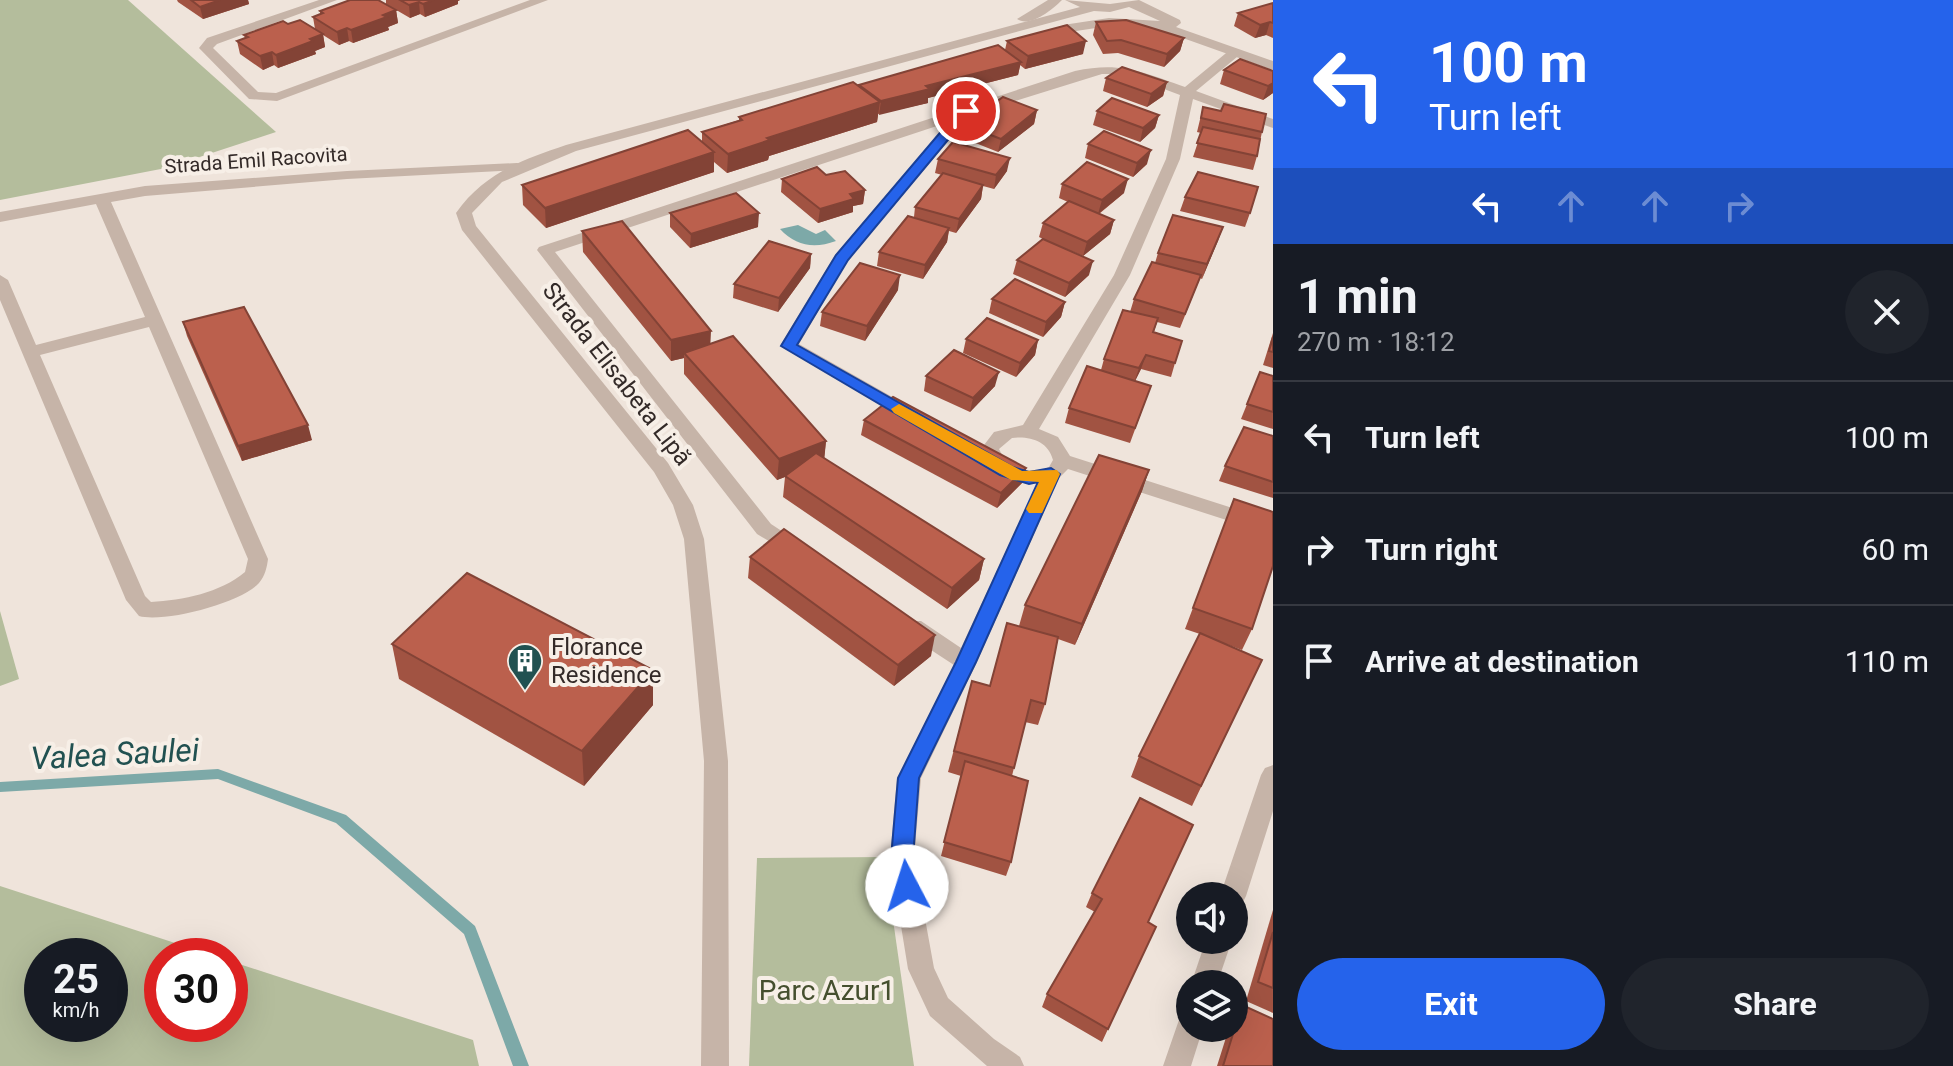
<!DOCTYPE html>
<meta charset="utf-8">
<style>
:root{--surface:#171b24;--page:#20242c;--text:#f1f3f6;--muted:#9ea1a6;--line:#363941;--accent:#2563eb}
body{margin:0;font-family:Roboto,sans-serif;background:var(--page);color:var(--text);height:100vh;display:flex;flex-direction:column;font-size:30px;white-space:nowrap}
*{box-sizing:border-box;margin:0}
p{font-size:26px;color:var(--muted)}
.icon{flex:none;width:44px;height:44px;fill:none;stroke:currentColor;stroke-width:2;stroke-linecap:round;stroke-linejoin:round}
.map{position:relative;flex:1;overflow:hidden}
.drawer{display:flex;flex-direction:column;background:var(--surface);width:680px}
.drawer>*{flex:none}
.guide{background:#2563eb;color:#fff;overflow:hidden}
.tools{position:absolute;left:1176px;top:882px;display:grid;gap:16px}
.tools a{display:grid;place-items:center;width:72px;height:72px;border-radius:50%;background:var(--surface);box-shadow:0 8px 32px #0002;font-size:40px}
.speed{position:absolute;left:24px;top:938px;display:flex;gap:16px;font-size:40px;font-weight:700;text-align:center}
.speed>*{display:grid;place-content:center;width:104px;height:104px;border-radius:50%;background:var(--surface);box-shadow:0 8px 32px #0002;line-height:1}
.speed small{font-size:20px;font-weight:400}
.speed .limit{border:12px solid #d22;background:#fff;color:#111}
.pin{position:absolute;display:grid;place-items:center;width:68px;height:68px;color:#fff;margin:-34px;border:4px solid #fff;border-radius:50%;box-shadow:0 2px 8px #0007}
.me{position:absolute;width:88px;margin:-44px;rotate:355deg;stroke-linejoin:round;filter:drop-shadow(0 0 6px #0008)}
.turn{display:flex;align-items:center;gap:28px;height:168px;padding:0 24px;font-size:36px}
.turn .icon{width:104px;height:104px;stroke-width:2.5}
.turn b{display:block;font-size:56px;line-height:68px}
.lanes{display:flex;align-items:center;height:76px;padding:0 24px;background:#0003;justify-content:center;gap:40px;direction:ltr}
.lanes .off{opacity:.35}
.round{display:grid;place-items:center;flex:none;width:84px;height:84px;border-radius:42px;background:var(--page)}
.head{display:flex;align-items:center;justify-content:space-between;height:136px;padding:0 24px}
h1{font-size:48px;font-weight:700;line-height:60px}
.primary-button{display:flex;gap:16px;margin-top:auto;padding:16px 24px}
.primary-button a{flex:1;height:92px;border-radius:48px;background:var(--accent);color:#fff;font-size:32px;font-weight:700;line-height:92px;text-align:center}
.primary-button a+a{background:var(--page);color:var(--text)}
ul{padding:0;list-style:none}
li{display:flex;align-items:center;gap:24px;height:112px;padding:0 24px;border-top:2px solid var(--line)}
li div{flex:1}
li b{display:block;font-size:30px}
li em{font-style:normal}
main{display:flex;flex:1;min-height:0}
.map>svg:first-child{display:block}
</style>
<main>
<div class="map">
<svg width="1273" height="1066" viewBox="0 0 1273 1066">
<rect width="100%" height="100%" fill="#efe4db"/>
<g fill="#b4bd9c" fill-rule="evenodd">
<path d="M0,0H128L276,132L166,168L0,200Z"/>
<path d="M0,611L19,679L0,686Z"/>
<path d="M884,857L914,1066H749L757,858Z"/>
<path d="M0,886L215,956H162V1024H230V961L473,1040L479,1066H0ZM110,956V1024H42V956Z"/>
</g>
<path fill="#7da9a8" d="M798,225L816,234L825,230L836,241C814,249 796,246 780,229Z"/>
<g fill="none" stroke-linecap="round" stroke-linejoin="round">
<path fill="#7da9a8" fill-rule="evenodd" d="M218,769L346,815L475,926L529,1066H513L464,934L336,823L218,779L0,792V782Z"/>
<g fill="#c6b4a8" fill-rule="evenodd">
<path d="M319,0H337L217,44L213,48L258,92L276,93L530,0H548L277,101L249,99L199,48L207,38Z"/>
<path d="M1231,49L1243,52L1196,91L1273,119V128L1193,99L1180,159L1130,275L1039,429L1058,437L1070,456L1273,521V535L1068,469L1059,478L977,662L921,778L914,858L934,968L948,998L994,1039L1020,1057L1024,1066H987L930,1016L908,969L890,858L897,778L954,665L905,633L902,627L905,621H921L961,648L1037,484C1010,484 991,474 981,449L994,432L1023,425L1114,275L1166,159L1180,95L1124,74H1102L970,115L848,260L799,344L917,411L920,415L917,419L911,421L780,346L835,255L949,122L555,252L771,524L803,545L806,550L803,555L796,557L757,534L537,250L539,247L1075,71C1120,61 1143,72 1185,87ZM1012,438C1030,436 1048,441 1053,460L1049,467C1029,476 1008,469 999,449Z"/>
<path d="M517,163L522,164V170L347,179L145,196L111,202L268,559C267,567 265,576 259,583C241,603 164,623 139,616L126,600L0,300V275L8,280L36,345L145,317L96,204L0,222V212L145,186L347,171ZM149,327L248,559L245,572C220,593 183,600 151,602L145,596L40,355Z"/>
<path d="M1273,765V811L1246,896L1242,904L1234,907V896H1220L1261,775L1265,768Z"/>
<path d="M1206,940H1232L1217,984H1191Z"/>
<path d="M1190,1013V1028H1203L1191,1066H1163L1180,1017Z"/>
</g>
<g fill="#c6b4a8" fill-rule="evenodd">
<path d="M1048,0H1062C1052,10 1030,28 1017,19Z"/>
<path d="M1065,0L1110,4L1139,0L1180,20L1181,23L1176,27L1273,61V70L1166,32L1109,26L1063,33L1057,29L1063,25L1109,18L1160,21L1129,7L1110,12L1094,11L576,151L502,182L472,213L476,226L668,463L693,505L704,539L728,761L729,1066H701L704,761L684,539L673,505L654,472L462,230L456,213C484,173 522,160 566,145L1080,7Z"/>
</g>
</g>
<g fill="#a15342">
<path d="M177,0H248L249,4L203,19L178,2Z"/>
<path d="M386,0H460L458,1V4L425,17L420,14L410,18L386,4Z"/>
<path d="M1273,3V38L1266,35L1255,38L1234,26L1238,13Z"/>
<path d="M396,10L398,23L388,27L389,30L353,43L349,41L339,45L323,35L325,47L315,51L316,54L278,68L274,65L263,70L240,54L237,41L245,38L244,35L315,29L313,17L320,14V11Z"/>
<path d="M1096,22L1184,38L1180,51L1164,67L1118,53L1103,54L1093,35Z"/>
<path d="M1007,41L1083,54L1025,69L1020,65L1018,75L928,98V103L878,114L877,122L769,156L768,160L727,173L714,162V172L546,228L523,205L522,185L702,142V132L739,120V117L859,87V85L1005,50Z"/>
<path d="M1224,70L1273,71V93L1263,100L1220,84Z"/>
<path d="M1106,78L1167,82L1163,96L1147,107L1103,91Z"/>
<path d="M1203,107L1262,132L1257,156L1253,170L1193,157L1201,133L1197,132Z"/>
<path d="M1037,110L1034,124L998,152L963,138L965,125Z"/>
<path d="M1097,111L1159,115L1155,128L1140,142L1093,125Z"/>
<path d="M1088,144L1147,164L1133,177L1085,158Z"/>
<path d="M938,159L1007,171L994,189L983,186L981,199L956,233L949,231L947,242L923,279L877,266L879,252L914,217L915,207L942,175L935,173Z"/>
<path d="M826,175L865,190L863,204L853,206V212L818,223L781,192L782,179Z"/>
<path d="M1062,184L1124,193L1099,214L1114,220L1110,234L1083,256L1043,239L1089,275L1065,297L1013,274L1017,260L1043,239L1039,237L1043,223L1068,202L1059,198Z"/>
<path d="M1185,197L1250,213L1245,227L1180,211Z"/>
<path d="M670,213L758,227L690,248L670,227Z"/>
<path d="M1223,227L1202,279L1200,278L1180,328L1157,322L1154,332L1175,363L1171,377L1141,369L1135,381L1151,386L1130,443L1065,423L1069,408L1101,370L1104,359L1130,312L1134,299L1155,263L1158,253Z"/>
<path d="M582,231L710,344L826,441L824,458L984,559L979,580L947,609L783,497L785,477L777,480L684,374V358L671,361L583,252Z"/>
<path d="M811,254L810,268L778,312L733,298L734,284Z"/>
<path d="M898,290L865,341L820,326L822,312Z"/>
<path d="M992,299L1065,302L1061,317L1043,337L989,313Z"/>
<path d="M183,322L312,440L242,461L187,336Z"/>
<path d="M1273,333V368L1263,365Z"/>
<path d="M966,339L1038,340L1035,355L1016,377L963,353Z"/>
<path d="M1260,372L1273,376V429L1241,419Z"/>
<path d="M926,376L995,386L970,412L924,391Z"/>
<path d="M864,420L1026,468L1022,483L997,508L861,435Z"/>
<path d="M1273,436V498L1219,481L1225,466Z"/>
<path d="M1149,470L1142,491L1075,645L1058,639L1045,704L1038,725L1025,722L1012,776L1011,862L1006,876L941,856L961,776L948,772L972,681L990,686L1029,629L1019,626L1025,605Z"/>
<path d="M1234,499L1252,629L1242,650L1218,641L1262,660L1192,806L1131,777L1139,756L1200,634L1185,629Z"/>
<path d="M750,557L931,656L894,686L748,578Z"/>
<path d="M392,644L653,705L584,786L399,679Z"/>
<path d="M1092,893L1148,922L1108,1029L1102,1042L1042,1007L1047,994L1095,912L1086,907Z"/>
<path d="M1273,910V1013L1246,1001Z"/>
<path d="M1242,1005L1273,1066H1217L1229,1028H1234V1017Z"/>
</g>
<g fill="#834336">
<path d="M220,0H248L249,4L203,19L200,7Z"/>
<path d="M434,0H460L458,1V4L425,17L423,4Z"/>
<path d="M419,2L420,14L410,18L409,5Z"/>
<path d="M396,10L398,23L388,27L389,30L353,43L351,30L383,15Z"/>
<path d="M1270,22L1266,35L1255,38L1260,25Z"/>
<path d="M347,28L349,41L339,45L337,32Z"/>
<path d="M323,34L325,47L315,51L316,54L278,68L276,55L310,39Z"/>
<path d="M1184,38L1180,51L1164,67L1167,54Z"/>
<path d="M1086,41L1083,54L1025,69L1028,56Z"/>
<path d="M272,52L274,65L263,70L260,56Z"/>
<path d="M1021,62L1018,75L928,98V103L879,115L881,101L926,86Z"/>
<path d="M1167,82L1163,96L1147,107L1151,94Z"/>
<path d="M1273,83V93L1263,100L1268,86Z"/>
<path d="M880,102L877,122L769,156L768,160L727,173L728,154L767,138Z"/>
<path d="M1037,110L1034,124L998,152L1001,139Z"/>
<path d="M1159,115L1155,128L1140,142L1143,128Z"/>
<path d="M1151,150L1147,164L1133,177L1137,163Z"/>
<path d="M714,152V172L546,228L545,208Z"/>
<path d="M1010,158L1007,171L994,189L996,175Z"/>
<path d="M1128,179L1124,193L1098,214L1102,200Z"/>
<path d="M983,185L981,199L956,233L959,219Z"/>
<path d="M865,190L863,204L853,206V212L818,223L820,209L850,194Z"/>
<path d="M759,213L758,227L690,248L691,234Z"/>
<path d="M1114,220L1110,234L1083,256L1087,242Z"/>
<path d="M1223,227L1218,241L1202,279L1207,264Z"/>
<path d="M949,228L947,242L923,279L925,265Z"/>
<path d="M811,254L810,268L778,312L779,298Z"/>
<path d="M1093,261L1089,275L1065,297L1069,283Z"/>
<path d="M900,275L898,290L865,341L867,326Z"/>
<path d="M1065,302L1061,317L1043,337L1046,322Z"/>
<path d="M711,331L710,352L684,353V358L671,361V340Z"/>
<path d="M1038,340L1035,355L1016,377L1020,363Z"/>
<path d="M1146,355L1141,369L1134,383L1139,368Z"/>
<path d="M999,372L995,386L970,412L973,398Z"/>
<path d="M308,425L312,440L242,461L238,446Z"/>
<path d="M826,441L824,462L777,480L779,459Z"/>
<path d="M1026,468L1022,483L997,508L1001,493Z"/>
<path d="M1149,470L1142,491L1075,645L1082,624Z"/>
<path d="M984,559L979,580L947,609L952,588Z"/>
<path d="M935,635L931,656L894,686L898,665Z"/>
<path d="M653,670V705L584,786L582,751Z"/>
</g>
<g fill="#bb604d" stroke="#834336" stroke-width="2">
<path d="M191,0H220L200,7Z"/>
<path d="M350,0H378L396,10L383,15L387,17L351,30L347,28L337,32L313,17L323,13L320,11Z"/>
<path d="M400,0H434L423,4L419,2L409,5Z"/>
<path d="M1273,3V23L1270,22L1260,25L1238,13Z"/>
<path d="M300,20L323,34L310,39L313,41L276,55L272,52L260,56L237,41L248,37L244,35L283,21L288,24Z"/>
<path d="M1126,20L1184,38L1167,54L1121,40L1107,41L1096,22Z"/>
<path d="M1067,25L1086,41L1028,56L1007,41Z"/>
<path d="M998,45L1021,62L926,86L930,89L881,101L859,85Z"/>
<path d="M1240,59L1273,71V83L1268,86L1224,70Z"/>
<path d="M1122,67L1167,82L1151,94L1106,78Z"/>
<path d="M853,82L880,102L767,138L770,140L728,154L702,132L742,120L739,117Z"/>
<path d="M1003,97L1037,110L1001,139L965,125Z"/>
<path d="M1112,98L1159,115L1143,128L1097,111Z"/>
<path d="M1224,104L1266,114L1262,132L1201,118L1203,107L1221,111Z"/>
<path d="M1203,127L1260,139L1257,156L1197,143Z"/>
<path d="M688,130L714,152L545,208L522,185Z"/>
<path d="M1104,131L1151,150L1137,163L1088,144Z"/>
<path d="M953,142L1010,158L996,175L938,159Z"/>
<path d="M1087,162L1128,179L1102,200L1062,184Z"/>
<path d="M817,167L826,175L845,171L865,190L850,194L854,199L820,209L782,179Z"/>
<path d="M1198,172L1258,187L1250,213L1185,197Z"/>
<path d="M943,173L983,185L959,219L915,207Z"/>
<path d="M736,193L759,213L691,234L670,213Z"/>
<path d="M1069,201L1114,220L1087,242L1043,223Z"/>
<path d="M1173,215L1223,227L1207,264L1158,253Z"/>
<path d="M908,216L949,228L925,265L879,252Z"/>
<path d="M622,221L711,331L671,340L582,231Z"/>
<path d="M1043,239L1093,261L1069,283L1017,260Z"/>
<path d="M769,241L811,254L779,298L734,284Z"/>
<path d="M1152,262L1201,275L1185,314L1134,299Z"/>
<path d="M860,263L900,275L867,326L822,312Z"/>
<path d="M1015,279L1065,302L1046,322L992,299Z"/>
<path d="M244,307L308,425L238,446L183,322Z"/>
<path d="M1123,310L1158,318L1153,332L1182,341L1175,363L1146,355L1139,368L1104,359Z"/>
<path d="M987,318L1038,340L1020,363L966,339Z"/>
<path d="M733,336L826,441L779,459L684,353Z"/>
<path d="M1273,337V352L1269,351Z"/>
<path d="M954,350L999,372L973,398L926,376Z"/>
<path d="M1087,366L1151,386L1135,428L1069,408Z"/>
<path d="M1260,372L1273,376V412L1247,404Z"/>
<path d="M893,397L1026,468L1001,493L864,420Z"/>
<path d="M1244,427L1273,436V482L1225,466Z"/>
<path d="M816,453L984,559L952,588L785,476Z"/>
<path d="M1099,455L1149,470L1082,624L1025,605Z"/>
<path d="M1234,499L1273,512V566L1252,629L1193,608Z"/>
<path d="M784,529L935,635L898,665L750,557Z"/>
<path d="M467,573L653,670L582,751L392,644Z"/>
<path d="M1007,623L1058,637L1045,704L1031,700L1014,768L954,751L972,681L990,686Z"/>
<path d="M1200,633L1262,660L1201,786L1139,756Z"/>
<path d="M965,761L1028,781L1011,862L944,842Z"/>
<path d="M1140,798L1193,825L1148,922L1156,927L1108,1029L1047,994L1102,899L1092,893Z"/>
<path d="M1273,932V988L1258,982Z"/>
<path d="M1242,1005L1273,1019V1066H1223Z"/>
</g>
<path fill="#2563eb" stroke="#184099" stroke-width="2" d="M961,108L972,111L848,260L797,345L1013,467L1029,472L1051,468L1060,474L976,662L919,778L913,858L918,886L915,893L907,896L899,893L891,858L898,778L956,662L1038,482L1029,484L1000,475L781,346L836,255Z"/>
<path fill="#f59e0b" d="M899,404L1022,471L1057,470L1060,474L1042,513H1029L1026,509L1039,482L1011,480L894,413L891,409Z"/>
<defs>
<symbol id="building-pin" viewBox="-11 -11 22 30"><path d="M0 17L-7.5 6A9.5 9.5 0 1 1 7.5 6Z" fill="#215151" stroke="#f7efe7"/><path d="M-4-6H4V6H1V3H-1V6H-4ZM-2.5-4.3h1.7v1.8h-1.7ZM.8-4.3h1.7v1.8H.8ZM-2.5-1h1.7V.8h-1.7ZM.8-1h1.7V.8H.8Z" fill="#fff"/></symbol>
</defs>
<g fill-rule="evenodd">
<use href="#building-pin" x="505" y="641" width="40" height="54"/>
</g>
<g text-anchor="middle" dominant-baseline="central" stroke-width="8" stroke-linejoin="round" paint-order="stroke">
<g font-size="20" fill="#332a28" stroke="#f7efe7">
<text transform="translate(256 160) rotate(-4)">Strada Emil Racovita</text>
</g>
<g font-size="24" fill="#332a28" stroke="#f7efe7">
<text transform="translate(617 374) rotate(52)">Strada Elisabeta Lipă</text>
</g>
<g font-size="24" fill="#332a28" stroke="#f7efe7" text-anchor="start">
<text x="551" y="647">Florance<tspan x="551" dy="28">Residence</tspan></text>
</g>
<g font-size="28" fill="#454f2e" stroke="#f7efe7">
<text x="827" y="990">Parc Azur1</text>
</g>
<g font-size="32" font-style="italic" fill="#215151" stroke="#f7efe7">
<text transform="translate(115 754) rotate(-3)">Valea Saulei</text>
</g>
</g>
</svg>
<div class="tools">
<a><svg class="icon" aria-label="sound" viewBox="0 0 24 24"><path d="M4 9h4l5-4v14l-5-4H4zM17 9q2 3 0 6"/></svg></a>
<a><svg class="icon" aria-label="layers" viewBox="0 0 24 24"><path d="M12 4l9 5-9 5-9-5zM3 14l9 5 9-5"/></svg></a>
</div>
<div class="speed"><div>25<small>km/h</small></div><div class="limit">30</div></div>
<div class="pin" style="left:966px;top:111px;background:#d93025"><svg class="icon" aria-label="arrive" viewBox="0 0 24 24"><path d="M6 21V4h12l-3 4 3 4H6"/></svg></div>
<svg class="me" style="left:907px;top:886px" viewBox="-20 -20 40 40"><circle r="19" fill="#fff"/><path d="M0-13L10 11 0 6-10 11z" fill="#2563eb"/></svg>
</div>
<section class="drawer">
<div class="guide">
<div class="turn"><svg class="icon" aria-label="left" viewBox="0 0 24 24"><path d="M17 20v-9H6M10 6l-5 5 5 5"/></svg><div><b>100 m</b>Turn left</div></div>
<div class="lanes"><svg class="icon" aria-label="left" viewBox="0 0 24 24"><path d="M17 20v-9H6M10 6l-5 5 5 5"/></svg><svg class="icon off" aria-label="ahead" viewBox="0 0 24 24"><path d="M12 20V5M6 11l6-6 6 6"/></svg><svg class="icon off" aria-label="ahead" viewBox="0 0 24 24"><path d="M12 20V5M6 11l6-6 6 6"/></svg><svg class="icon off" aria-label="right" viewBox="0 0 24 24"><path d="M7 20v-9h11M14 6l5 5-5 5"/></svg></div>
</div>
<div class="head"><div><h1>1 min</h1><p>270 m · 18:12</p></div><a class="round"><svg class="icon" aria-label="close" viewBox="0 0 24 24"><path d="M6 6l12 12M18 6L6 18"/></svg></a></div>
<ul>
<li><svg class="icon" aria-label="left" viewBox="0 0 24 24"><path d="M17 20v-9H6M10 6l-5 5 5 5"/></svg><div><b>Turn left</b></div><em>100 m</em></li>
<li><svg class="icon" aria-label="right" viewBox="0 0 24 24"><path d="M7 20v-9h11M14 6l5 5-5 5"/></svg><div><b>Turn right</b></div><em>60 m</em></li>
<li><svg class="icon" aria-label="arrive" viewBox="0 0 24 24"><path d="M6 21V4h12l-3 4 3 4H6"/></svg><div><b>Arrive at destination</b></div><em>110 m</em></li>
</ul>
<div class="primary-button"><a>Exit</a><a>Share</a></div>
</section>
</main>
